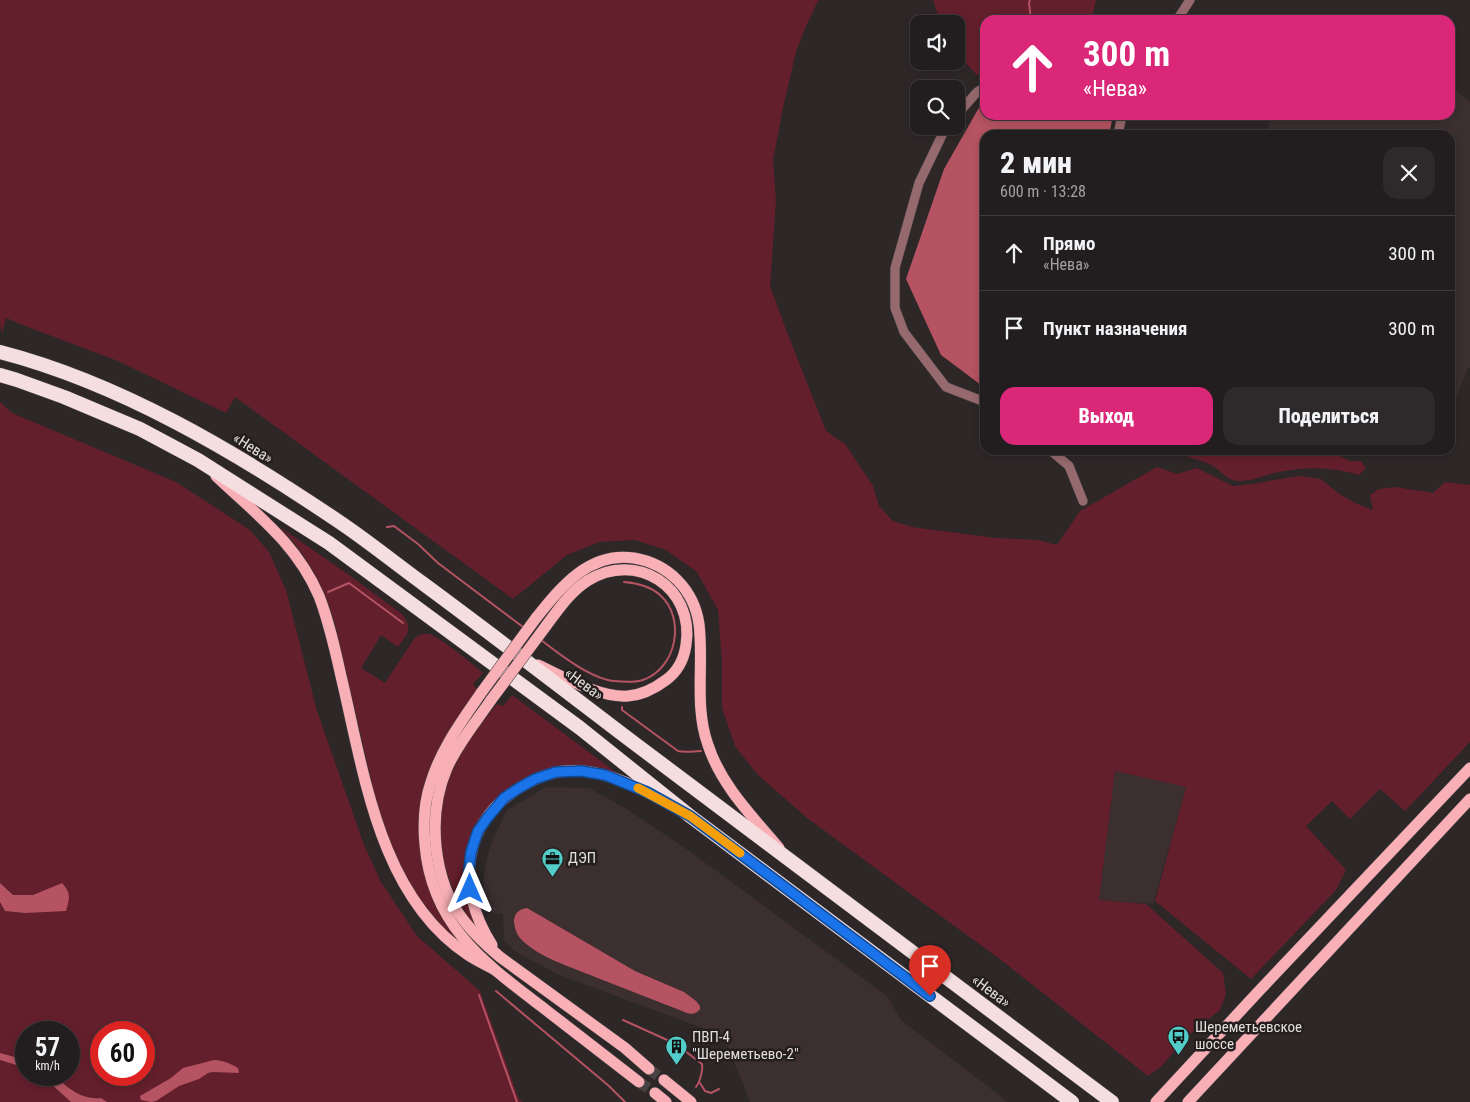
<!DOCTYPE html>
<html lang="ru">
<meta charset="utf-8">
<style>
:root{--surface:#221d1e;--page:#2e2a2b;--text:#f1f3f6;--muted:#a2a2a4;--line:#3f3b3c;--accent:#db2777}
body{margin:0;font-family:"Roboto Condensed",sans-serif;background:var(--page);color:var(--text);height:100vh;display:flex;flex-direction:column;font-size:19px;white-space:nowrap}
*{box-sizing:border-box;margin:0}
p{font-size:16px;color:var(--muted)}
.icon{flex:none;width:28px;height:28px;fill:none;stroke:currentColor;stroke-width:2;stroke-linecap:round;stroke-linejoin:round}
.map{position:relative;flex:1;overflow:hidden}
.details{position:absolute;left:980px;top:130px;width:475px;height:325px;display:flex;flex-direction:column;background:var(--surface);border-radius:15px;box-shadow:0 2px 8px #0003,0 0 0 1px var(--line)}
.details>*{flex:none}
.hud{position:absolute;left:980px;top:15px;width:475px;height:105px;border-radius:15px;box-shadow:0 2px 8px #0003,0 0 0 1px var(--line);background:#db2777;color:#fff;overflow:hidden}
.tools{position:absolute;left:910px;top:15px;display:grid;gap:10px}
.tools a{display:grid;place-items:center;width:55px;height:55px;border-radius:10px;background:var(--surface);box-shadow:0 2px 8px #0003,0 0 0 1px var(--line);font-size:25px}
.speed{position:absolute;left:15px;top:1021px;display:flex;gap:10px;font-size:25px;font-weight:700;text-align:center}
.speed>*{display:grid;place-content:center;width:65px;height:65px;border-radius:50%;background:var(--surface);box-shadow:0 2px 8px #0003,0 0 0 1px var(--line);line-height:1}
.speed small{font-size:12px;font-weight:400}
.speed .limit{border:8px solid #d22;background:#fff;color:#111}
.pin{position:absolute;display:grid;place-items:center;width:42px;height:42px;color:#fff;margin:-51px -21px;border-radius:50% 50% 50% 0;rotate:-45deg;box-shadow:0 0 5px #0007}
.pin .icon{rotate:45deg}
.me{position:absolute;width:55px;margin:-28px;rotate:0deg;stroke-linejoin:round;filter:drop-shadow(0 0 4px #0008)}
.turn{display:flex;align-items:center;gap:18px;height:105px;padding:0 20px;font-size:22px}
.turn .icon{width:65px;height:65px;stroke-width:2.5}
.turn b{display:block;font-size:35px;line-height:42px}
.round{display:grid;place-items:center;flex:none;width:52px;height:52px;border-radius:15px;background:var(--page)}
.head{display:flex;align-items:center;justify-content:space-between;height:85px;padding:0 20px}
h1{font-size:30px;font-weight:800;line-height:38px}
.action{display:flex;gap:10px;margin-top:auto;padding:10px 20px}
.action a{flex:1;height:58px;border-radius:15px;background:var(--accent);color:#fff;font-size:20px;font-weight:800;line-height:58px;text-align:center}
.action a+a{background:var(--page);color:var(--text)}
ul{padding:0;list-style:none}
li{display:flex;align-items:center;gap:15px;height:75px;padding:0 20px;border-top:1px solid var(--line)}
li div{flex:1}
li b{display:block;font-size:19px}
li em{font-style:normal}
.map>svg:first-child{display:block}
</style>
<div class="map">
<svg width="1470" height="1102" viewBox="0 0 1470 1102">
<rect width="100%" height="100%" fill="#2d2728"/>
<g fill="#3b2f30">
<path d="M1450,85L1470,102V368H1468L1450,412V135H1265L1272,115H1450Z"/>
<path d="M1115,771L1186,787L1153,904L1099,900Z"/>
<path d="M546,787L589,788L623,807L681,845L888,997L901,1020L1008,1102H750L728,1046L713,1032L557,974L516,952L504,941L503,914H493L483,886L486,864L491,843L507,810Z"/>
</g>
<g fill="#641f2c" fill-rule="evenodd">
<path d="M0,0H821L818,1L806,26L796,52L783,108L773,160L776,201L770,286L787,332L826,431L845,444L873,486L879,506L893,521L912,527L996,538L1038,540L1057,545L1080,511L1157,467L1177,474L1197,468L1233,486L1253,484L1274,480L1300,476L1321,479L1338,493L1355,503L1373,510L1370,495L1379,489L1395,487L1433,493L1445,482L1470,485V742L1405,811L1380,789L1350,819L1332,801L1306,826L1346,870L1336,890L1251,979L1155,901L1186,787L1115,771L1099,900L1146,904L1223,973L1226,994L1220,1010L1185,1038L1161,1067L1148,1076L1001,960L807,818L757,774L735,746L722,708V662L718,610L697,572L666,550L635,540L599,542L567,555L513,599L235,397L226,413L118,361L33,329L6,318L2,333L0,325Z"/>
<path d="M933,0H1096L1093,13V20H985V73L977,75L956,53V24H941Z"/>
<path d="M0,402L12,413L176,482L250,530L269,552L286,590L317,711L364,845L381,882L417,936L480,991L519,1099L523,1102H107L101,1098C81,1100 68,1088 54,1075H69V1032H26V1060L0,1053V902L5,911L25,913L45,911L62,883L33,895H13L0,883ZM101,1032H144V1075H101Z"/>
<path d="M1178,450H1307L1332,452L1350,461H1361L1366,468L1359,475C1333,467 1307,466 1279,472C1266,474 1252,482 1238,481C1225,480 1220,468 1209,464C1198,459 1186,458 1178,450Z"/>
<path d="M280,527L349,575L402,614C413,628 408,634 398,647L381,635L361,668L385,683L414,639C419,635 423,633 429,634C440,637 472,664 483,673L473,684L477,690L456,722L419,833L461,943L446,930L418,897L395,856L376,801L335,624C323,585 308,556 280,527Z"/>
<path d="M512,695L617,773L591,767L529,777L516,783L505,791L468,851L481,933C444,888 429,835 449,779C459,751 479,727 497,704L503,706Z"/>
<path d="M0,1060L26,1068V1075H41L71,1102H0Z"/>
</g>
<g fill="#b55362">
<path d="M985,97V115H1113L1109,135H985V388L941,355L906,279L944,169Z"/>
<path d="M0,883L13,895H33L62,883C71,893 70,898 66,911L25,913L5,911L0,902Z"/>
<path d="M527,908L635,971L684,992L696,1001L700,1006V1009C695,1016 688,1014 682,1011C653,1000 624,988 595,977C571,967 537,957 520,938C516,933 514,926 514,920C515,912 520,909 527,908Z"/>
<path d="M0,1053L26,1060V1068L0,1060Z"/>
<path d="M214,1060C223,1060 231,1064 238,1068L239,1073L213,1072L208,1073L199,1079L179,1086L156,1101L151,1102L141,1100L140,1096L171,1078L183,1068Z"/>
<path d="M41,1075H54C68,1088 81,1100 101,1098L107,1102H71Z"/>
</g>
<g fill="none" stroke-linecap="round" stroke-linejoin="round">
<g stroke="#b55362" stroke-width="2">
<path d="M1030,0L1029,3L1031,20"/>
<path d="M387,527L394,526L418,544L438,563L523,627"/>
<path d="M328,592L349,583L403,623"/>
<path d="M541,640C559,654 591,679 614,681C624,682 634,683 643,680C677,668 686,618 660,595C650,586 637,583 624,582"/>
<path d="M622,707V710L678,751C686,753 693,751 701,751"/>
<path d="M496,991L609,1086L625,1102"/>
<path d="M479,995L517,1102"/>
<path d="M623,1020L676,1044L702,1064C703,1070 700,1082 696,1087"/>
<path d="M700,1083L705,1091L711,1093L719,1089"/>
</g>
<g stroke="#484243" stroke-width="11" stroke-dasharray="11 5.5" stroke-linecap="butt">
<path d="M649,1069L664,1080"/>
<path d="M639,1082L655,1093"/>
</g>
<defs>
<g id="minor">
<path d="M1177,20L1190,0"/>
<path d="M956,116L977,92L985,87"/>
<path d="M948,126L944,131L919,183L895,268V308L904,332L946,387L985,402"/>
<path d="M1118,135L1122,115"/>
<path d="M1050,450L1069,466L1083,501"/>
</g>
<g id="major">
<path d="M216,476C256,514 296,543 319,596C329,622 335,649 341,676C364,772 379,896 468,955C477,961 486,965 495,970"/>
<path d="M536,618C561,587 589,551 634,558C669,564 694,590 699,624C704,664 694,706 708,745C721,785 752,816 779,848"/>
<path d="M538,665C564,677 599,698 628,696C642,695 654,689 666,680C677,672 684,659 686,645C695,587 636,550 587,581C570,592 558,610 546,626"/>
<path d="M481,693C462,721 441,749 431,782C424,802 423,824 425,845C432,927 486,964 546,1010C577,1034 608,1058 639,1082"/>
<path d="M491,700C476,722 458,743 447,768C427,815 432,881 465,922C475,935 487,946 500,957L625,1048L649,1069"/>
<path d="M492,945C454,886 462,817 528,783C544,774 564,769 583,771C613,774 642,789 668,803"/>
<path d="M664,1080L691,1102"/>
<path d="M655,1093L666,1102"/>
<path d="M1156,1102L1258,992L1470,768"/>
<path d="M1188,1102L1470,799"/>
</g>
<g id="highway">
<path d="M0,352C120,383 236,452 338,521C368,541 396,564 425,585C494,636 562,688 630,740C790,862 951,982 1112,1102"/>
<path d="M0,375L17,380L64,397L140,429L198,460L329,543L580,728L690,816L1072,1102"/>
</g>
</defs>
<use href="#minor" stroke="#4a4445" stroke-width="10"/>
<use href="#major" stroke="#4a4445" stroke-width="12"/>
<use href="#highway" stroke="#4a4445" stroke-width="15"/>
<use href="#minor" stroke="#96696e" stroke-width="9"/>
<use href="#major" stroke="#f8afb6" stroke-width="11"/>
<use href="#highway" stroke="#f5dee0" stroke-width="14"/>
<defs>
<g id="major-bridge">
<path d="M481,693L536,618"/>
<path d="M491,700L546,626"/>
</g>
</defs>
<use href="#major-bridge" stroke="#4a4445" stroke-width="12" stroke-linecap="butt"/>
<use href="#major-bridge" stroke="#f8afb6" stroke-width="11"/>
</g>
<g fill="none" stroke-linecap="round" stroke-linejoin="round">
<defs>
<path id="route" d="M470,889L469,870L471,852L478,831L488,817L504,798L519,788L535,779L556,772L581,771L605,775L647,792L690,816L930,996"/>
</defs>
<use href="#route" stroke="#114b97" stroke-width="12"/>
<use href="#route" stroke="#1a73e8" stroke-width="9"/>
<path stroke="#f59e0b" stroke-width="9" d="M638,788L690,816L740,853"/>
</g>
<defs>
<symbol id="office-pin" viewBox="-11 -11 22 30"><path d="M0 17L-7.5 6A9.5 9.5 0 1 1 7.5 6Z" fill="#53cdca" stroke="#241e1e"/><path d="M-6-3h4V-5.5h4V-3h4V5H-6ZM-1-4.5V-3h2v-1.5ZM-6 0V1H6V0Z" fill="#111"/></symbol>
<symbol id="bus-pin" viewBox="-11 -11 22 30"><path d="M0 17L-7.5 6A9.5 9.5 0 1 1 7.5 6Z" fill="#53cdca" stroke="#241e1e"/><path d="M-5-6H5V4H4V6H2V4H-2V6H-4V4H-5ZM-3.5-4V0h7V-4ZM-3.5 1.2v1.5H-2V1.2ZM2 1.2v1.5H3.5V1.2Z" fill="#111"/></symbol>
<symbol id="building-pin" viewBox="-11 -11 22 30"><path d="M0 17L-7.5 6A9.5 9.5 0 1 1 7.5 6Z" fill="#53cdca" stroke="#241e1e"/><path d="M-4-6H4V6H1V3H-1V6H-4ZM-2.5-4.3h1.7v1.8h-1.7ZM.8-4.3h1.7v1.8H.8ZM-2.5-1h1.7V.8h-1.7ZM.8-1h1.7V.8H.8Z" fill="#111"/></symbol>
</defs>
<g fill-rule="evenodd">
<use href="#office-pin" x="540" y="846" width="25" height="34"/>
<use href="#bus-pin" x="1166" y="1024" width="25" height="34"/>
<use href="#building-pin" x="664" y="1034" width="25" height="34"/>
</g>
<g text-anchor="middle" dominant-baseline="central" stroke-width="5" stroke-linejoin="round" paint-order="stroke">
<g font-size="15" fill="#e2dede" stroke="#241e1e">
<text transform="translate(253 448) rotate(32)">«Нева»</text>
<text transform="translate(584 684) rotate(37)">«Нева»</text>
<text transform="translate(991 991) rotate(37)">«Нева»</text>
</g>
<g font-size="15" fill="#e2dede" stroke="#241e1e" text-anchor="start">
<text x="568" y="858">ДЭП</text>
<text x="1195" y="1027">Шереметьевское<tspan x="1195" dy="17">шоссе</tspan></text>
<text x="692" y="1037">ПВП-4<tspan x="692" dy="17">"Шереметьево-2"</tspan></text>
</g>
</g>
</svg>
<div class="tools">
<a><svg class="icon" aria-label="sound" viewBox="0 0 24 24"><path d="M4 9h4l5-4v14l-5-4H4zM17 9q2 3 0 6"/></svg></a>
<a><svg class="icon" aria-label="search" viewBox="0 0 24 24"><circle cx="10" cy="10" r="6"/><path d="M15 15l6 6"/></svg></a>
</div>
<div class="speed"><div>57<small>km/h</small></div><div class="limit">60</div></div>
<div class="pin" style="left:930px;top:996px;background:#d93025"><svg class="icon" aria-label="arrive" viewBox="0 0 24 24"><path d="M6 21V4h12l-3 4 3 4H6"/></svg></div>
<svg class="me" style="left:470px;top:889px" viewBox="-20 -20 40 40"><path d="M0-17L14 15 0 8-14 15z" fill="#1a73e8" stroke="#fff" stroke-width="4"/></svg>
<div class="hud">
<div class="turn"><svg class="icon" aria-label="ahead" viewBox="0 0 24 24"><path d="M12 20V5M6 11l6-6 6 6"/></svg><div><b>300 m</b>«Нева»</div></div>
</div>
<section class="details">
<div class="head"><div><h1>2 мин</h1><p>600 m · 13:28</p></div><a class="round"><svg class="icon" aria-label="close" viewBox="0 0 24 24"><path d="M6 6l12 12M18 6L6 18"/></svg></a></div>
<ul>
<li><svg class="icon" aria-label="ahead" viewBox="0 0 24 24"><path d="M12 20V5M6 11l6-6 6 6"/></svg><div><b>Прямо</b><p>«Нева»</p></div><em>300 m</em></li>
<li><svg class="icon" aria-label="arrive" viewBox="0 0 24 24"><path d="M6 21V4h12l-3 4 3 4H6"/></svg><div><b>Пункт назначения</b></div><em>300 m</em></li>
</ul>
<div class="action"><a>Выход</a><a>Поделиться</a></div>
</section>
</div>
